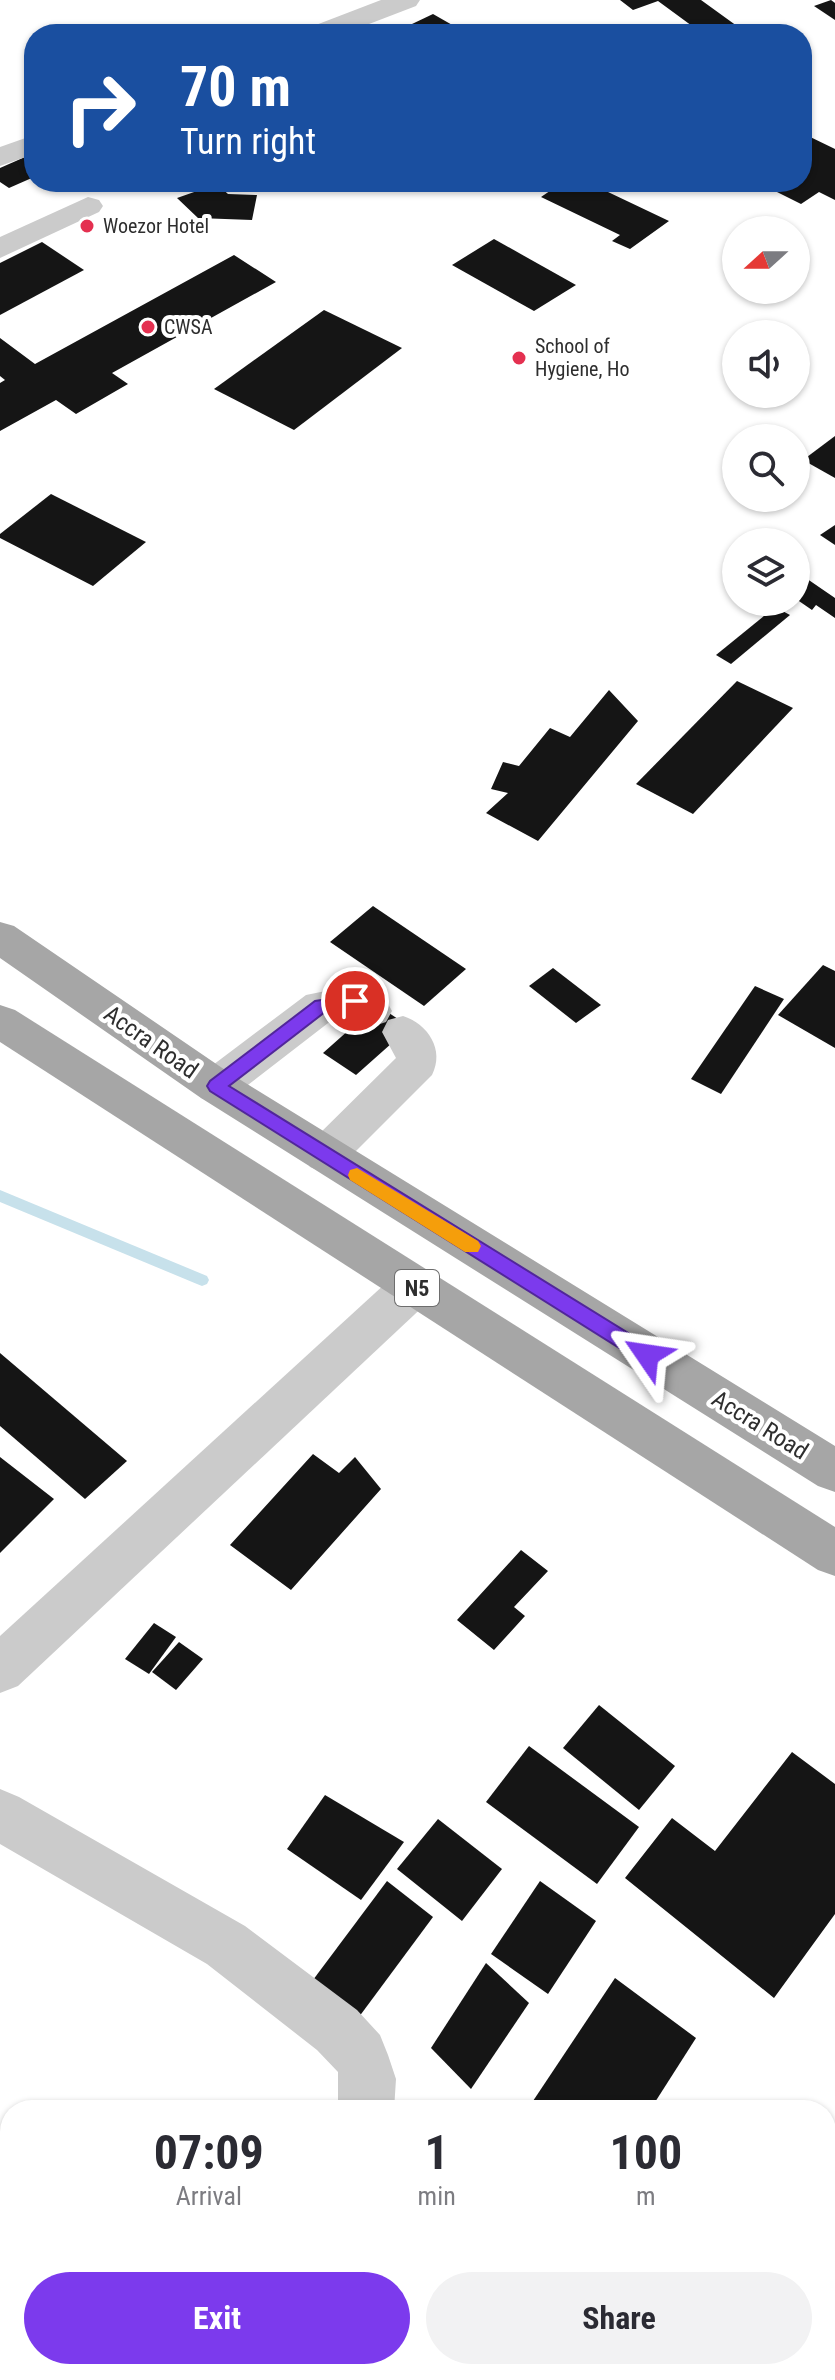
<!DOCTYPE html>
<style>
:root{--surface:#fff;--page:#f2f2f3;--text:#2b2b33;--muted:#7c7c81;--accent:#7c3aed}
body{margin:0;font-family:"Roboto Condensed",sans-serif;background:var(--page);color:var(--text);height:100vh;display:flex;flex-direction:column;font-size:30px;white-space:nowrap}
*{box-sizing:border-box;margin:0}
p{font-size:26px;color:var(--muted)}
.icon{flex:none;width:44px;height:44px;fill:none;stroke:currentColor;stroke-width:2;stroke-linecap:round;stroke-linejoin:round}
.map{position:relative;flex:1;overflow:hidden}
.side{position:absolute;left:0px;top:2100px;width:836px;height:280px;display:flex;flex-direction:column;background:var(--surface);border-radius:32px 32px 0 0;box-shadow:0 2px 6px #0004}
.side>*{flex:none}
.guide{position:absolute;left:24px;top:24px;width:788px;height:168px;border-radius:32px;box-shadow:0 2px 6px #0004;background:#1a4fa0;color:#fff;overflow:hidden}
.needle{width:52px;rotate:249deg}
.fabs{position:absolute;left:722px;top:216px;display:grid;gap:16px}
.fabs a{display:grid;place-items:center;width:88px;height:88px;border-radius:50%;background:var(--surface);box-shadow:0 2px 6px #0004;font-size:40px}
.pin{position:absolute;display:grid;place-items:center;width:68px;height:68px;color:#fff;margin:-34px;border:4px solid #fff;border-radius:50%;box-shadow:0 2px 8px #0007}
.me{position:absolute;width:88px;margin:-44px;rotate:302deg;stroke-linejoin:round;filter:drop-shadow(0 0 6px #0008)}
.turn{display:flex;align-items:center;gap:28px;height:168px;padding:0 24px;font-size:36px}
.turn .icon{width:104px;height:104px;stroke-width:2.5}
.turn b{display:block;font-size:56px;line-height:68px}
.eta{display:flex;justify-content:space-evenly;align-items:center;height:136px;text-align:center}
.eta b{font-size:48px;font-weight:700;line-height:56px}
.primary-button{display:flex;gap:16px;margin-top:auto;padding:16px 24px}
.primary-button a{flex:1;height:92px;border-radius:48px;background:var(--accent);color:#fff;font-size:32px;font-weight:700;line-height:92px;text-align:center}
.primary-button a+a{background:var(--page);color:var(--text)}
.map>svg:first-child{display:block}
</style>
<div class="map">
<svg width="835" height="2380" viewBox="0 0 835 2380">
<rect width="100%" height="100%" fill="#fff"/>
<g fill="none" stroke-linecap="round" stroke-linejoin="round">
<path fill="#c7e1eb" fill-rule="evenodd" d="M0,1190L207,1276L209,1280L207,1284L202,1286L197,1284L0,1202Z"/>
</g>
<g fill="#151515">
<path d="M620,0H701L748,34H703L658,1L633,10Z"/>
<path d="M831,0L835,3V20L814,6Z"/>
<path d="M433,14L468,34H391Z"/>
<path d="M802,133L835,149V200L819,192L801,204L757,182H802Z"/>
<path d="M34,153V177L9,188L0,182V168Z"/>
<path d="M310,182H345L327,192Z"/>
<path d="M563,182H587L669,221L630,249L612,241L620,235L541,197Z"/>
<path d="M217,184L228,194L257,195L252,220L198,218L177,198Z"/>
<path d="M494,239L576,285L534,311L452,265Z"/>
<path d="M42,242L84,270L0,315V263Z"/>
<path d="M234,255L276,282L112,373L128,384L76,414L56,400L0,431V383L5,380L0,376V338L35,364Z"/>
<path d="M324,310L402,348L294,430L214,389Z"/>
<path d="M835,436V478L803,460Z"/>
<path d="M51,494L146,542L93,586L0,538V534Z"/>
<path d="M835,525V545L820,535Z"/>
<path d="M800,574L835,598V618L816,605L812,610L796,599V578Z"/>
<path d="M775,607L790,615L731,664L716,655Z"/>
<path d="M737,681L793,708L693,814L636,784Z"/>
<path d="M609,690L638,721L538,841L486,813L508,793L491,789L503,762L519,766L550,728L570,737Z"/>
<path d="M373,906L466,969L424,1006L330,942Z"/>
<path d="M823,965L835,971V1048L778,1015Z"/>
<path d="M553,968L601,1005L576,1023L529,986Z"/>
<path d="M755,986L784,999L721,1094L691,1079Z"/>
<path d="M377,1005L410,1027L356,1075L323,1053Z"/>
<path d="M0,1353L127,1461L85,1499L0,1426Z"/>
<path d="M313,1454L339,1473L355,1457L381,1489L291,1590L230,1545Z"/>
<path d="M0,1457L54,1499L0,1553Z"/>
<path d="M521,1550L548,1571L514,1607L525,1616L494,1650L457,1620Z"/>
<path d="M154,1623L176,1637L149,1674L125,1659Z"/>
<path d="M179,1642L203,1659L176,1690L152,1672Z"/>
<path d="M599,1705L675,1766L639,1810L563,1748Z"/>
<path d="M529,1746L639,1827L597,1884L486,1802Z"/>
<path d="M792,1752L835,1784V1914L774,1998L625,1878L672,1818L715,1851Z"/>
<path d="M325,1795L404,1842L361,1900L287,1849Z"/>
<path d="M438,1819L502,1869L462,1921L397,1869Z"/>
<path d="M387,1881L433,1917L353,2025L307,1988Z"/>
<path d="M540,1881L596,1921L548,1994L491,1954Z"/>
<path d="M486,1963L529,2003L471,2089L431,2048Z"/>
<path d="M615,1978L696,2038L650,2110H527Z"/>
<path d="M826,2127L835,2133V2153L826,2172Z"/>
<path d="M0,2310L10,2319V2370H28L21,2380H0Z"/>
<path d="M120,2370H260L253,2380H131Z"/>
</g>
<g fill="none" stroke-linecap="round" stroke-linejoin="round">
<g fill="#cbcbcb" fill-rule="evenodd">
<path d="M381,0H420L416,6L343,34H304L308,28Z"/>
<path d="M34,135V154L0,166V147Z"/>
<path d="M88,197L99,200L103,206L99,212L0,258V237Z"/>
<path d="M355,985L386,1000L392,1011L386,1022L371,1027L349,1018L332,1020L231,1098L216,1103L201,1098L195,1086L201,1074L306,995Z"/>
<path d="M403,1016C428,1024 445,1050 432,1075L340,1167L325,1173L310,1167L303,1155L310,1143L396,1058L382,1032L388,1020Z"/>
<path d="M414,1267L430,1272L437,1286L430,1300L18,1686L0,1693V1636L398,1272Z"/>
<path d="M0,1789L19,1797L245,1926L357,2010L380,2035L388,2055L396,2079L394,2110H338V2072L317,2050L207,1964L0,1844Z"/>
</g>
<g fill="#a6a6a6" fill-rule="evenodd">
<path d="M0,922L14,926L231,1074L835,1446V1492L818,1486L201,1098L0,958Z"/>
<path d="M0,1005L15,1010L835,1527V1576L818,1570L0,1042Z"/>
</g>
</g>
<path fill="#7c3aed" stroke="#51269a" stroke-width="2" d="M355,995L361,997L363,1001L361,1006L325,1012L229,1086L654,1349L657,1355L654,1361L647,1363L640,1361L210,1091L207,1086L210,1081L315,1001Z"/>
<path fill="#f59e0b" d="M357,1168L478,1241L481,1246L478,1252H465L350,1180L348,1175L350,1170Z"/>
<g fill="#e43050" stroke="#fff" stroke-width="3">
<circle cx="87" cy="226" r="8"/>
<circle cx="148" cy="327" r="8"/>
<circle cx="519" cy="358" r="8"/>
</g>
<g text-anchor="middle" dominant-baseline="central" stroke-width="8" stroke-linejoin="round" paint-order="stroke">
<g font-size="20" fill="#2e2e2e" stroke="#fff" text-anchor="start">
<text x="103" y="226">Woezor Hotel</text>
<text x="164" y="327">CWSA</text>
<text x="535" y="346">School of<tspan x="535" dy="23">Hygiene, Ho</tspan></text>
</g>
<rect fill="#fff" stroke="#6d6d6d" stroke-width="2" x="395" y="1270" width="44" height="36" rx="6"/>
<g font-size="22" font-weight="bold" fill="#2e2e2e">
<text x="417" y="1288">N5</text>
</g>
<g font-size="24" fill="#2e2e2e" stroke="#fff">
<text transform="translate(151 1042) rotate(35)">Accra Road</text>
<text transform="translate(760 1425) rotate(32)">Accra Road</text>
</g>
</g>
</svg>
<div class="fabs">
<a><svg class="needle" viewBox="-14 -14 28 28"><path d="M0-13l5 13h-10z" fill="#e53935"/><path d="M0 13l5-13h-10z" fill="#7c7c81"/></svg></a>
<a><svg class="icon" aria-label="sound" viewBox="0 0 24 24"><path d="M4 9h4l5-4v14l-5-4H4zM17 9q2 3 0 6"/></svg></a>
<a><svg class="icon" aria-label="search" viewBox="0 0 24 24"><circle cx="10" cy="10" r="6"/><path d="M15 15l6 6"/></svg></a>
<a><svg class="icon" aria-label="layers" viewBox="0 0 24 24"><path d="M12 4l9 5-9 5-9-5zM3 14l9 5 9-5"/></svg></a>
</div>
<div class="pin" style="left:355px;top:1001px;background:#d93025"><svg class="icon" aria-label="arrive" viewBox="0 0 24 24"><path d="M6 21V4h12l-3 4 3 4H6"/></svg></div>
<svg class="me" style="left:647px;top:1355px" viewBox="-20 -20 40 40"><path d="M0-17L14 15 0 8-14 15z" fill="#7c3aed" stroke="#fff" stroke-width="4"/></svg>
<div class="guide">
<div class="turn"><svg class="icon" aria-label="right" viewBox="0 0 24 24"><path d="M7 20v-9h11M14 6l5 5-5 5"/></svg><div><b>70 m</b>Turn right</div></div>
</div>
<section class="side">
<div class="eta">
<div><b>07:09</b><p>Arrival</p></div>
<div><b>1</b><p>min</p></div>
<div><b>100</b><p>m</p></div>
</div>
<div class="primary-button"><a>Exit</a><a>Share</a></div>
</section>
</div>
